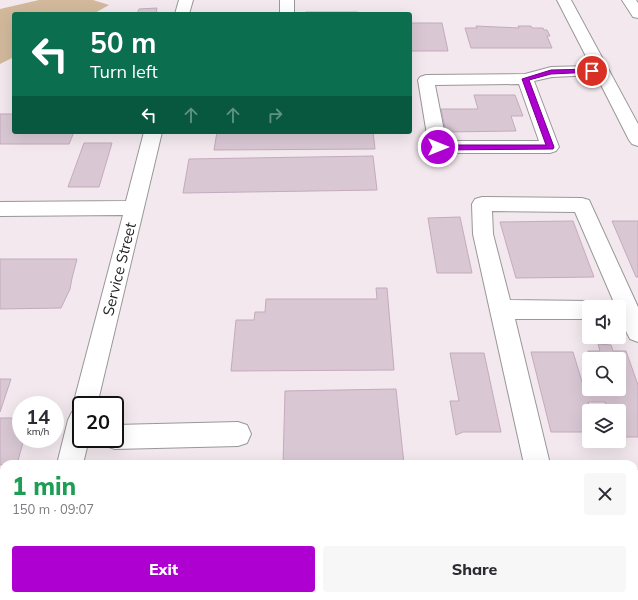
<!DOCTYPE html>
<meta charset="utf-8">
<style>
:root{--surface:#fff;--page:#f7f7f7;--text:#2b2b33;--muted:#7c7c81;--accent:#af00d2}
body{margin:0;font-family:Mulish,sans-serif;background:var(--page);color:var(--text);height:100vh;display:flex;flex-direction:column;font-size:15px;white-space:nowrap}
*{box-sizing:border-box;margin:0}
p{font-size:13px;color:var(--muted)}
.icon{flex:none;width:22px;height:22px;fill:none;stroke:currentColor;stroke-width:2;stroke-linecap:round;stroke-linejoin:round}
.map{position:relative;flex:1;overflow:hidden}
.details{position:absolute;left:0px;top:460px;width:638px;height:140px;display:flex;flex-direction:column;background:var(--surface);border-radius:12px 12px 0 0;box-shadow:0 4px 16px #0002}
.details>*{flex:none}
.hud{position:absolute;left:12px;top:12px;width:400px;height:122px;border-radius:4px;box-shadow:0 4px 16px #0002;background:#0b6e4f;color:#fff;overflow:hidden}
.fabs{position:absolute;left:582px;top:300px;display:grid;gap:8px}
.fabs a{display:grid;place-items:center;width:44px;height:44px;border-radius:4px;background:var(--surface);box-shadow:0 4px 16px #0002;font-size:20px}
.speed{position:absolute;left:12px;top:396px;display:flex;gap:8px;font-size:20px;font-weight:700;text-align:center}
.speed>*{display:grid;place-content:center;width:52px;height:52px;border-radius:50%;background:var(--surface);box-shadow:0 4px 16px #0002;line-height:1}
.speed small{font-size:10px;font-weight:400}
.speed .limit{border:2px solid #111;border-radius:6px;background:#fff;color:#111}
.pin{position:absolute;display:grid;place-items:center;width:34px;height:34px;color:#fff;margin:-17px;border:2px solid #fff;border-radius:50%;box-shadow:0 1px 4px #0007}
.me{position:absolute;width:44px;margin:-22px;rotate:90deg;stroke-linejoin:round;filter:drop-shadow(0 0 3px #0008)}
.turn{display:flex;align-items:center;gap:14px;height:84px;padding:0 12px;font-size:18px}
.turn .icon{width:52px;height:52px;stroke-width:2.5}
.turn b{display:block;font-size:28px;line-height:34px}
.lanes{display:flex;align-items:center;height:38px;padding:0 12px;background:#0003;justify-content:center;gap:20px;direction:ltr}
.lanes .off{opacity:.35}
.round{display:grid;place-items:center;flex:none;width:42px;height:42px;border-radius:4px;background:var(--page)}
.head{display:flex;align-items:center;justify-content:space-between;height:68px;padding:0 12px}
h1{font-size:24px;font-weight:800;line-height:30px;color:#1e9e55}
.primary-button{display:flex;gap:8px;margin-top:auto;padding:8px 12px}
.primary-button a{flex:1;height:46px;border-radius:4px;background:var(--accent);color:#fff;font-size:16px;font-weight:800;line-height:46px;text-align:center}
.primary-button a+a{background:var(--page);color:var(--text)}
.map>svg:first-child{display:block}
</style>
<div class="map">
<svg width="638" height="600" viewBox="0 0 638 600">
<rect width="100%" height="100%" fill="#f2e8ed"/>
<path fill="#d2b99c" d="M39,0H93L109,5L93,14H14V57L0,64V9Z"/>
<g fill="#d9c8d4" stroke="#c4aabd">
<path d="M157,8L156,14H137L139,9Z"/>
<rect x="306" y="12" width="51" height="2"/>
<path d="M410,23H442L448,51H410Z"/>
<path d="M476,26L519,28L518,26H531L532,28H543L544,30H547L550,36H547L552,48H471L465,28H477Z"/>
<path d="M474,95H515L523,116H511L516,131L446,132L441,109H478Z"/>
<path d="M0,114H14V132H74L69,144H0Z"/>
<path d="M217,132H373L375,149L214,150Z"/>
<path d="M84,143H112L99,187H68Z"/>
<path d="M373,156L377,190L183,193L189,159Z"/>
<path d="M460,217L472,273H437L428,218Z"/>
<path d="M573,221L594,277L516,278L500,222Z"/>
<path d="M612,221H638V277H636Z"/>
<path d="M0,259H77L72,278L70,289L61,308L0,309Z"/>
<path d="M376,288H387L394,370L231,371L236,320H254L255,312H265L266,299H377Z"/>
<path d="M598,344L611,345L613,351H626L638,385V437H619V411H608L605,402H588L591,411H589V432H551L531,352H573L586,395H602L600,389H619V359H590L588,351H600Z"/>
<path d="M450,353H484L501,432H463L456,435L450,401H459Z"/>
<path d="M0,379H11L0,412Z"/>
<path d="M396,389L404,464H283L285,391Z"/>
<path d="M0,418H21V439H24L17,464L0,465Z"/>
</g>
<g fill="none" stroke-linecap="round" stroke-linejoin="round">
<defs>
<g id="minor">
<path d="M179,0H193L189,14H175Z"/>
<rect x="280" y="0" width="14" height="14"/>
<path d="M557,0H571L638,124V146L632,144L629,140L596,75L552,77L534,81L559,147L556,151L550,153H438L432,151L429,147L418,80L420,77L426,75L525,74L551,67L591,66ZM519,84L539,141H446L435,85Z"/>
<path d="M622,0H636L638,3V18L633,17Z"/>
<path d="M144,132H162L97,405H81V439H89L83,464H57L68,420L72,412L75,411L73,405L123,215L0,216V202L126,201Z"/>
<path d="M482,197L582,198L589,200L638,307V342L630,339C625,329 619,318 619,307H616L575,212L492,211L493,234L510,300L589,301L597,304L599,307H589V319H515L550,464H524L473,234L472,204L475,199Z"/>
<path d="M238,422L247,425L251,434L247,443L238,446L115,449L106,446L103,439H115V425Z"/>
<path d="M638,470V496L634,497V471Z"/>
<rect x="634" y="525" width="4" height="28"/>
<path d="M20,596H50L49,600H19Z"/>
<path d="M553,596H583L584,600H554Z"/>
</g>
</defs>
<use href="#minor" stroke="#989898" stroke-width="2"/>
<use href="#minor" fill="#fff" fill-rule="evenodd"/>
</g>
<path fill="#af00d2" stroke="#720088" d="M592,69H594V72L551,74L529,80L554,147L553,149L438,150L434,147L438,145H546L522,79L551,70Z"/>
<g text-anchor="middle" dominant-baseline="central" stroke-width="3" stroke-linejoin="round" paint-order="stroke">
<g font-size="15" fill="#212121" stroke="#fff">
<text transform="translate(119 269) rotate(-76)">Service Street</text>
</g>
</g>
</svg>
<div class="fabs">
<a><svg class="icon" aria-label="sound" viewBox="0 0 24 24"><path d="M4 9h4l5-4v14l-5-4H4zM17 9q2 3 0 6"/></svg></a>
<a><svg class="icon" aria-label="search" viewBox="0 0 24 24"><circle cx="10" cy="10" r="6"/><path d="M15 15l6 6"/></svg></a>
<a><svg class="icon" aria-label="layers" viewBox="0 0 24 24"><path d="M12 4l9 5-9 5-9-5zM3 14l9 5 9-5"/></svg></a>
</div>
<div class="speed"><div>14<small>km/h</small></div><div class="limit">20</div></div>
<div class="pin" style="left:592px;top:71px;background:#d93025"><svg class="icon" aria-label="arrive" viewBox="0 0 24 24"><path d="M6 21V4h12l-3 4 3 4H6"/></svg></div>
<svg class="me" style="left:438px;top:147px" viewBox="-20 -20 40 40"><circle r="17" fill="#af00d2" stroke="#fff" stroke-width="3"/><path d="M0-11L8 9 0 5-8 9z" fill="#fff"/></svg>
<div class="hud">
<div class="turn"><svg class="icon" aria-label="left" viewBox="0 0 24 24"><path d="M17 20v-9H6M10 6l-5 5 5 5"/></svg><div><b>50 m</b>Turn left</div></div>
<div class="lanes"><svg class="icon" aria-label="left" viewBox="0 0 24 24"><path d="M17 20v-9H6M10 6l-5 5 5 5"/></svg><svg class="icon off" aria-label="ahead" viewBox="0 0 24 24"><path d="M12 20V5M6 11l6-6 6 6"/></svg><svg class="icon off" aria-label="ahead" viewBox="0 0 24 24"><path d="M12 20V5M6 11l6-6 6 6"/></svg><svg class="icon off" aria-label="right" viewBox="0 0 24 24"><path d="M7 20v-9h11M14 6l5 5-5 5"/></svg></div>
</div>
<section class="details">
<div class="head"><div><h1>1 min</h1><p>150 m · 09:07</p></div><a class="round"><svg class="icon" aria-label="close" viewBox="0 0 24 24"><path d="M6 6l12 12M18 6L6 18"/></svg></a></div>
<div class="primary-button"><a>Exit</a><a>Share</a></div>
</section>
</div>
